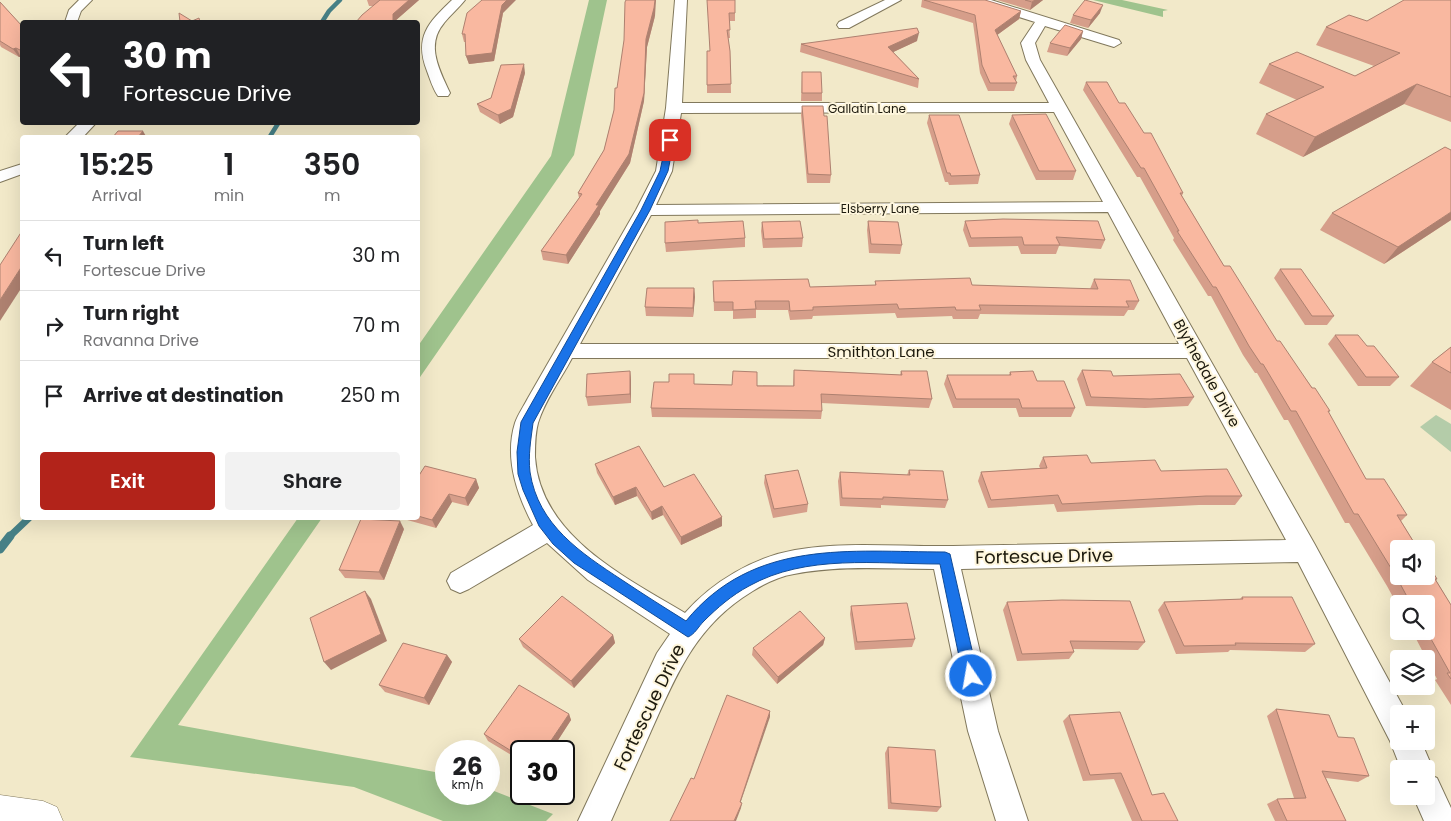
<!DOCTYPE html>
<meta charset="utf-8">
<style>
:root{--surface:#fff;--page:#f2f2f2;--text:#202124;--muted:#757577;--line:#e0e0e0;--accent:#b2231a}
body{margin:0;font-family:Poppins,sans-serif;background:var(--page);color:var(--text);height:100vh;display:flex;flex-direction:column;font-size:19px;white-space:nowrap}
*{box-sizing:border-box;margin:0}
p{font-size:16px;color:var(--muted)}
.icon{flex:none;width:28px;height:28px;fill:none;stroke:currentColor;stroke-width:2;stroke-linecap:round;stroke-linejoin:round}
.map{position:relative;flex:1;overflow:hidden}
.drawer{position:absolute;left:20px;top:135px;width:400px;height:385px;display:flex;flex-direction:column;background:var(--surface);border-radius:5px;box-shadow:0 5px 20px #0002}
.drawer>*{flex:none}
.banner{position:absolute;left:20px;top:20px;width:400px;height:105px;border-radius:5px;box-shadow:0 5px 20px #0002;background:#202124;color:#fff;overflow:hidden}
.fabs{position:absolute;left:1390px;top:540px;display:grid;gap:10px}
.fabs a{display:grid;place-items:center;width:45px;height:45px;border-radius:5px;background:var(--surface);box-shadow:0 5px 20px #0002;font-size:25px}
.speed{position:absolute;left:435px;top:740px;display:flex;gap:10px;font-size:25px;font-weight:700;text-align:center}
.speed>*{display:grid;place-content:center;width:65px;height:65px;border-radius:50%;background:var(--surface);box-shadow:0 5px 20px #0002;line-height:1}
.speed small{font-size:12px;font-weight:400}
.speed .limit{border:2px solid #111;border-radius:8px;background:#fff;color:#111}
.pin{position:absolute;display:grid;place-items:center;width:42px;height:42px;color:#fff;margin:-21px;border-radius:10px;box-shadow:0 2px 8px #0006}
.me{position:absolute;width:55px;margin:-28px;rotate:348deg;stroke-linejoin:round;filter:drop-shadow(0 0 4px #0008)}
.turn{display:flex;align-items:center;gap:18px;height:105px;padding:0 20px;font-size:22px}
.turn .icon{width:65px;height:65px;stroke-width:2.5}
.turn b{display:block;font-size:35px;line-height:42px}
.eta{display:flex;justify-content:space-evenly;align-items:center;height:85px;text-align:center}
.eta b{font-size:30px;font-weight:600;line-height:35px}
.cta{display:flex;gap:10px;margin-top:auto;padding:10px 20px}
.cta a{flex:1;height:58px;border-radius:5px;background:var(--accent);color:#fff;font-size:20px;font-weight:600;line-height:58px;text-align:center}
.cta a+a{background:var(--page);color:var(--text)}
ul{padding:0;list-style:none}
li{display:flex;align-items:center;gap:15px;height:70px;padding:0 20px;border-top:1px solid var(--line)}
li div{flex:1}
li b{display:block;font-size:19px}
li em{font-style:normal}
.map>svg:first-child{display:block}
</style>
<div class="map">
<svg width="1451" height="821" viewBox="0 0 1451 821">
<rect width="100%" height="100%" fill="#f2e9c9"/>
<path fill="#b4cca9" d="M1436,415L1451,424V452L1420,427Z"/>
<g fill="#9fc38d">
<path d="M589,0H607L574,155L418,380V346L551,156Z"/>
<path d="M1093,0H1122L1168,10L1163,11V17Z"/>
<path d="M298,518H322L178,725L446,774V794H489V789L553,814L546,821H443L354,787L130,757Z"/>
</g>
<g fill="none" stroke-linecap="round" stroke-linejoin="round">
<g stroke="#468086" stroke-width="4.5">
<path d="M322,22L329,11L340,0"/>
<path d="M269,138L279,122"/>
</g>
<path stroke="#468086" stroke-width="7" d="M9,537L29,518"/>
<path stroke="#468086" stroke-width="9" d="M0,549L10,536"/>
<defs>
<g id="street">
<path d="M79,0H92L81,11L77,22H65L69,10Z"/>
<path d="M452,0H465C459,8 450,15 444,23C425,45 440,71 450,93L448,96H438C433,89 430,79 427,71C414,37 428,23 452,0Z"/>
<path d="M675,0H687L682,103H1049L1026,60L1021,43L1035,22L974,3L972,0H991L1119,40L1121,43L1114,47L1045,26L1035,43L1040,60L1314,543L1407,714H1399V741H1421L1433,769L1430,775L1437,778L1451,808V821H1424L1413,796H1426V769H1401L1390,741L1298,562L961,569L998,731L1028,821H996L968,731L934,569C888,569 839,565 794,574C775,577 758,587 742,598C693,632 675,678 651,731C638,761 624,791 611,821H578L657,653L670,634L588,580L547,543L469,589L460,593L451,589L447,581L451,573L533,525C517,495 504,458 515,423C518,414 524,406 528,398L636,210L656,171L666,108ZM1054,112L1103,202L656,205L672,171L681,113ZM1108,212L1179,344H580L651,215ZM572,358H1187L1286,540C1175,542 1064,544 953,546C901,547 846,541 795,550C754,557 712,582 685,613C625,577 540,536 535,457C535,446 535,434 538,423C545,400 561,379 572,358Z"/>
<path d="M885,0H901L849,28H839L837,25L839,22Z"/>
<path d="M80,122H97L82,138H64Z"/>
<path d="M22,164V174L0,182V171Z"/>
</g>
<path id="secondary" d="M0,795L43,801L57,807L63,821H0Z"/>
</defs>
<use href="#street" stroke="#81785c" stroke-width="2"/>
<use href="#secondary" stroke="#81785c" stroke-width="1"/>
<use href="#street" fill="#fff" fill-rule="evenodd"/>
<use href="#secondary" fill="#fff" fill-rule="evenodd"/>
</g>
<g fill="#d69e8a">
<path d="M367,0H419L395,21L373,6H369Z"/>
<path d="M735,0V21H729L730,38H728L730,51L731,93H707V51H710Z"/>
<path d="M922,0H985L1021,11L1019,19L997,35L1017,76L1016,81L1017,83L1014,91H988L980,73L973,23L921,7Z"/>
<path d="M997,0H1043L1030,10Z"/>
<path d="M1451,0V122L1404,104L1303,157L1256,134L1266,114L1297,100L1259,83L1269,64L1355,76L1374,66L1316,45L1326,27L1367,21Z"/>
<path d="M0,2L22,26V57H19L1,47L0,45Z"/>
<path d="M503,13L494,61L469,64L466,56V42H464L462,34Z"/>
<path d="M1100,13L1088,28L1070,23L1073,15Z"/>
<path d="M655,16L647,47L644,101L630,163L600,211V214L568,264L543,260L541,251L579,198L578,193L604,150L614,110L617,88Z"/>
<path d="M1083,31L1081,39L1067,56L1047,52L1050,43Z"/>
<path d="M917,41L893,52L919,79L918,88L800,52L801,44Z"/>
<path d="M802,72L822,93V101H801Z"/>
<path d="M525,73L513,117L500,124L480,112L477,104L491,98Z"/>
<path d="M1086,82L1119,103L1144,133L1183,193L1182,196L1224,266L1277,341L1330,411L1328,412L1366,479L1407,515L1401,521L1437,579L1436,580L1451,605V705L1435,680L1437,679L1412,631H1426V604H1399V608L1387,586L1349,523H1345L1288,420H1284L1257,373H1255L1243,355L1211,296H1208L1173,240L1174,238L1140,177H1137L1083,90Z"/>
<path d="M802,106L824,116L831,175L830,183H807L801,115Z"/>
<path d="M929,115L980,175L978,184L949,185L948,182H945L927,123Z"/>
<path d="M1012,115L1076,171L1073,180H1036L1009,124Z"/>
<path d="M1332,213L1451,220L1384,264L1320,230Z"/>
<path d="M868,221L902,245L900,254L869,253L867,230Z"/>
<path d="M965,221L1105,240L1101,249L1059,246L1056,254H1021L1018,246L969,247L963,230Z"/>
<path d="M762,222L803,238L802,247L763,248L761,231Z"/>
<path d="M698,223L745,238V247L666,252L665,243Z"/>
<path d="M1280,269L1334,316L1327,325H1305L1274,278Z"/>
<path d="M1094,279L1139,301L1134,310H1128L1124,316L980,314L978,319H953L952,316L897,318L895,313L813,316L812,319L790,320L788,310H756V318L733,319V311H714L713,281L810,287L875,285V281L972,285L1090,289Z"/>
<path d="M694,288L695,297L693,317L646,316L645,307Z"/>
<path d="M1335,335L1367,346L1399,377L1390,386H1358L1328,344Z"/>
<path d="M1451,347V410L1410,386L1432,362Z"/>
<path d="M794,370L900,375L901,371L932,399L929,408L821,403L822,411L821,419L652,417L651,408L669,382L695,384L793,386Z"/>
<path d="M1082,370L1113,376L1194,397L1188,406L1145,408L1086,406L1077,379Z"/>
<path d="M630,371L631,380V403L588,406L586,397Z"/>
<path d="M1010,372L1037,381L1075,408L1071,417H1019L1016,408H953L944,384L947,375H1009Z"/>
<path d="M1043,457L1161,471L1242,496L1235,505H1199L1057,512L1054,504L988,508L978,481L981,472L1040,468L1039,466Z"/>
<path d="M595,464L664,487L722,517V526L681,545L663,515L652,520L637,496L615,505L597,473Z"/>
<path d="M909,470L948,500L945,508L881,505V508L840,506L838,481L840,472L907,475Z"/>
<path d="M765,475L808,504L807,512L773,518L764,483Z"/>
<path d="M418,477L476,479L479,488L468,506L452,502L436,528L400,518H399H418Z"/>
<path d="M404,529L384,580L345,578L339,570Z"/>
<path d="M1242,597L1315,644L1305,652L1230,650L1228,652L1176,654L1158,610L1164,602L1240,599Z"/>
<path d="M1007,602L1145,642L1138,650L1073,649L1074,652L1069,659L1017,661L1003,610Z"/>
<path d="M851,606L915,639L912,647L855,650L850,614Z"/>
<path d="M613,635L615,643L574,688L523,647L519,639Z"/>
<path d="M825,638L823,645L777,684L752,655L753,648Z"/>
<path d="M447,655L452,662L429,705L385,692L379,685Z"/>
<path d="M1276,709L1338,737L1369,776L1358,782L1326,778L1346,821H1275L1267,804L1277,799L1294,798L1267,716Z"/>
<path d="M569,714L571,720L551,751H521V761L488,741L484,734Z"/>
<path d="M1069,715L1152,795L1178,821H1132L1114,779L1083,781L1063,721Z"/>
<path d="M888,747L941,807L937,812L888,809L885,753Z"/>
</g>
<g fill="#ae8170">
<path d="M409,0H419L395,21V22H393V14Z"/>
<path d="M507,0H516L503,13L494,61L469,64L466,56L502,5Z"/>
<path d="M655,0H656L655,16L647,47L644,101L630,163L600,211V214L568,264L566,255L596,205L646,39Z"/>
<path d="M1035,0H1043L1030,10L1032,2Z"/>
<path d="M1103,5L1100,13L1088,28L1091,20Z"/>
<path d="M1021,11L1019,19L993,38L995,30Z"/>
<path d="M1083,31L1081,39L1067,56L1070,48Z"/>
<path d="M919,33L917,41L887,55L888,47Z"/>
<path d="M16,48L21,57H19L13,49Z"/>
<path d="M524,64L525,73L513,117L500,124L498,115Z"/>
<path d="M1417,84L1404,104L1303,157L1315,137Z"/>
<path d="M143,131L147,138H137Z"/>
<path d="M1451,212V220L1384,264L1398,247Z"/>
<path d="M22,266V287L0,321V300Z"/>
<path d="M694,288L695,297L693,317V308Z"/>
<path d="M630,371L631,380V403L630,394Z"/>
<path d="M476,479L479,488L468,506L465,498Z"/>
<path d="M636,487L637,496L615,505L613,497Z"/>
<path d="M449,494L452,502L436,528L432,520Z"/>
<path d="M662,506L663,515L652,520L651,512Z"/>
<path d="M722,517V526L681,545V537Z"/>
<path d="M400,521L404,529L384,580L379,572Z"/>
<path d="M365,591L371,599L387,641L331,670L324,662Z"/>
<path d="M613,635L615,643L574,688L571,681Z"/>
<path d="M825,638L823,645L777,684L778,677Z"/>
<path d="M447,655L452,662L429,705L424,698Z"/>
<path d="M770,711V717L739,807L740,802Z"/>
<path d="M569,714L571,720L551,751H544Z"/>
<path d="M742,803L741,808L736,821H734Z"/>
</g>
<g fill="#f9b8a0" stroke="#ae8170">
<path d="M380,0H409L393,14V22H356L362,15Z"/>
<path d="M482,0H507L502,5L492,53L466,56L465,34H462L467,13Z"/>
<path d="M626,0H655L654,8L646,39L644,93L629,154L596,205H599L566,255L541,251L582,194L578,193L604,150L614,110L615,88H617L624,40L625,2Z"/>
<path d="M707,0H735V13H729L730,30H727L730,51L731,84L707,85V51H710Z"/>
<path d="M924,0H985L1021,11L995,30L1017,76H1013L1017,83H990L982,65L975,15Z"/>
<path d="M1025,0H1035L1032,2Z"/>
<path d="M1085,0L1103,5L1091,20L1073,15Z"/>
<path d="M1404,0H1451V97L1417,84L1315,137L1266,114L1324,87L1269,64L1297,52L1355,76L1400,53L1326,27L1349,15L1367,21Z"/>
<path d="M0,2L22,26V51L16,48L13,49L0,41Z"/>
<path d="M179,13L192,21L199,18L200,22H180Z"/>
<path d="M1065,25L1083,31L1070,48L1050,43Z"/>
<path d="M917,28L919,33L888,47L919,79L801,44Z"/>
<path d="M524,64L511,109L498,115L477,104L491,98L501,65Z"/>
<path d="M802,72H821L822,93H802Z"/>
<path d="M1086,82H1107L1119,103H1125L1144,133H1151L1183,193H1180L1224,266H1230L1277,341H1280L1312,388H1315L1330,411H1328L1366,479H1384L1407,515H1397L1418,549H1399V576H1426V561L1437,579H1435L1451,605V679L1447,673H1450L1426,630V604H1411L1397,578L1358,514H1354L1296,411H1291L1263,364H1261L1249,346L1216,287H1213L1177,231H1179L1144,168H1141Z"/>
<path d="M802,106H823L824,116H827L831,175L808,174Z"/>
<path d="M1046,114L1076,171H1039L1012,115Z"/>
<path d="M929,115H959L980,175L951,176L950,173H947Z"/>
<path d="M118,131H143L137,138H112Z"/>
<path d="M1445,147L1451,150V212L1398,247L1332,213Z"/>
<path d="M1003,219L1098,221L1105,240L1056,237L1060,245H1024L1022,237L971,238L965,221Z"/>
<path d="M698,220V223L743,221L745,238L665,243V222Z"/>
<path d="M800,221L803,238L764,239L762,222Z"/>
<path d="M868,221L898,222L902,245L871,244Z"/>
<path d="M22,231V266L0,300V265Z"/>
<path d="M1280,269H1301L1334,316H1312Z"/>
<path d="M970,278L972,285L1098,289L1094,279L1130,280L1139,301H1126L1129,307L979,305L981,310H956L955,307L899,309L897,304L813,307V310L790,311L789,301H755L756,309L733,310V302H714L713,281L808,279L810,287L876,285L875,281Z"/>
<path d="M647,288H694L693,308L645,307Z"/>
<path d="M1335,335H1358L1367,346H1374L1399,377H1366Z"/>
<path d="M1451,347V373L1432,362Z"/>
<path d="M794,370L902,375L901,371H927L932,399L821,394L822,411L651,408L654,382H669V374H694V384L732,385L733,371L757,372V386H794Z"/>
<path d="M1082,370L1111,371L1113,376L1180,374L1194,397L1150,399L1091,397Z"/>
<path d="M630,371V394L586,397L587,374Z"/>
<path d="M1033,371L1037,381H1064L1075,408H1022L1019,399H956L947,375H1011L1010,372Z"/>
<path d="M639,446L664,487L694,474L722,517L681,537L662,506L651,512L636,487L613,497L595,464Z"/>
<path d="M1087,455L1091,463L1155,460L1161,471L1227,469L1242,496H1206L1062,504L1058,495L991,500L981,472L1047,468L1043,457Z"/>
<path d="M425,466L476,479L465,498L449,494L432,520L418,516V477Z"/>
<path d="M798,470L808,504L774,509L765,475Z"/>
<path d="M909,470L943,471L948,500L883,497V499L842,498L840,472L910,475Z"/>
<path d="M361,519L400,521L379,572L339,570Z"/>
<path d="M365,591L381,634L324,662L310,618Z"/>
<path d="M562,596L613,635L571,681L519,639Z"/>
<path d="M1242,597H1292L1315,644L1235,643L1236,645L1184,646L1164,602L1243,599Z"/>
<path d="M1062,600L1130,601L1145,642L1070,641L1074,652L1022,654L1007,602Z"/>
<path d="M907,603L915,639L857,642L851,606Z"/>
<path d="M800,611L825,638L778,677L753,648Z"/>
<path d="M403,643L447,655L424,698L379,685Z"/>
<path d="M519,685L569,714L544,751H521V757L484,734Z"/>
<path d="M727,695L770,711L740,802L742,803L734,821H670L691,778L694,779Z"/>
<path d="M1276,709L1329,715L1338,737L1354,738L1369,776L1322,771L1346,821H1287L1277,799L1306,798Z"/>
<path d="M1120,712L1152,795L1164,793L1178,821H1142L1121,773L1090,775L1069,715Z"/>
<path d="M888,747L935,750L941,807L891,803Z"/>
</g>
<path fill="#1a73e8" stroke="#114b97" d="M667,138L674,140L668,171L650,210L533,423C531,439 528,455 530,472C538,525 581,553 622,580C643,594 665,608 686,621C754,538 850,552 945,552L950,554L978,676L976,681L971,683L966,681L963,676L940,564C877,564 806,554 749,586C732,595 717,608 704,621C698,627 695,634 688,637L574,563L553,544L539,526L523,490L518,474L517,452L521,422L641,210L660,171Z"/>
<g text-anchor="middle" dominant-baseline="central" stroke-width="4" stroke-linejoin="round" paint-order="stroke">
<g font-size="12" fill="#1d1a0e" stroke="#fef6dc">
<text x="867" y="108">Gallatin Lane</text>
<text x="880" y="208">Elsberry Lane</text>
</g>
<g font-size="15" fill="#1d1a0e" stroke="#fef6dc">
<text x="881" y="351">Smithton Lane</text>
<text transform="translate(1207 373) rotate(61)">Blythedale Drive</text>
</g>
<g font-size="18" fill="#1d1a0e" stroke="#fef6dc">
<text transform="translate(1044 556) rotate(-1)">Fortescue Drive</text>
<text transform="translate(649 707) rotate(-64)">Fortescue Drive</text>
</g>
</g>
</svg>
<div class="fabs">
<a><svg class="icon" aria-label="sound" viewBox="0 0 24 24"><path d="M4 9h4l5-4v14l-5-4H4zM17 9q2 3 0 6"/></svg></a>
<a><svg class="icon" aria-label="search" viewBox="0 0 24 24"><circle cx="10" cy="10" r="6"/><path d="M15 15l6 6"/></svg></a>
<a><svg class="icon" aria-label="layers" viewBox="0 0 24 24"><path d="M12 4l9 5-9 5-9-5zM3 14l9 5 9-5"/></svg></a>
<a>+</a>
<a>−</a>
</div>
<div class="speed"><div>26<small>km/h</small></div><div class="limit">30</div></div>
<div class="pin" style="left:670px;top:140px;background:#d93025"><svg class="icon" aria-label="arrive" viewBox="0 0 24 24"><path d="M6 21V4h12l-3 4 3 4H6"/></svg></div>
<svg class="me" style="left:971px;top:676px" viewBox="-20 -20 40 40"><circle r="17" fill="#1a73e8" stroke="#fff" stroke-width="3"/><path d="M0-11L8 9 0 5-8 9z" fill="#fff"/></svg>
<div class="banner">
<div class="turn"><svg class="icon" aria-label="left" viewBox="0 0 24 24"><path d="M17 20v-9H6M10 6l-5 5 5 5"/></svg><div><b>30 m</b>Fortescue Drive</div></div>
</div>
<section class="drawer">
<div class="eta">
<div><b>15:25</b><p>Arrival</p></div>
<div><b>1</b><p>min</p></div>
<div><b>350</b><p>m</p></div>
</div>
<ul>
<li><svg class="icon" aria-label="left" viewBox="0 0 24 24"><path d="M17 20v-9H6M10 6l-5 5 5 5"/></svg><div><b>Turn left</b><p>Fortescue Drive</p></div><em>30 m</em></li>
<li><svg class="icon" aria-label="right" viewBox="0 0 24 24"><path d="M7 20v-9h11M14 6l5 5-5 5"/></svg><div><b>Turn right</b><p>Ravanna Drive</p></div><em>70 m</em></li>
<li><svg class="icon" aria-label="arrive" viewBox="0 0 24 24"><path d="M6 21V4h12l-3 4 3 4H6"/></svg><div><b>Arrive at destination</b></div><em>250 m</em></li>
</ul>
<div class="cta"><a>Exit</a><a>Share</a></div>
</section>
</div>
